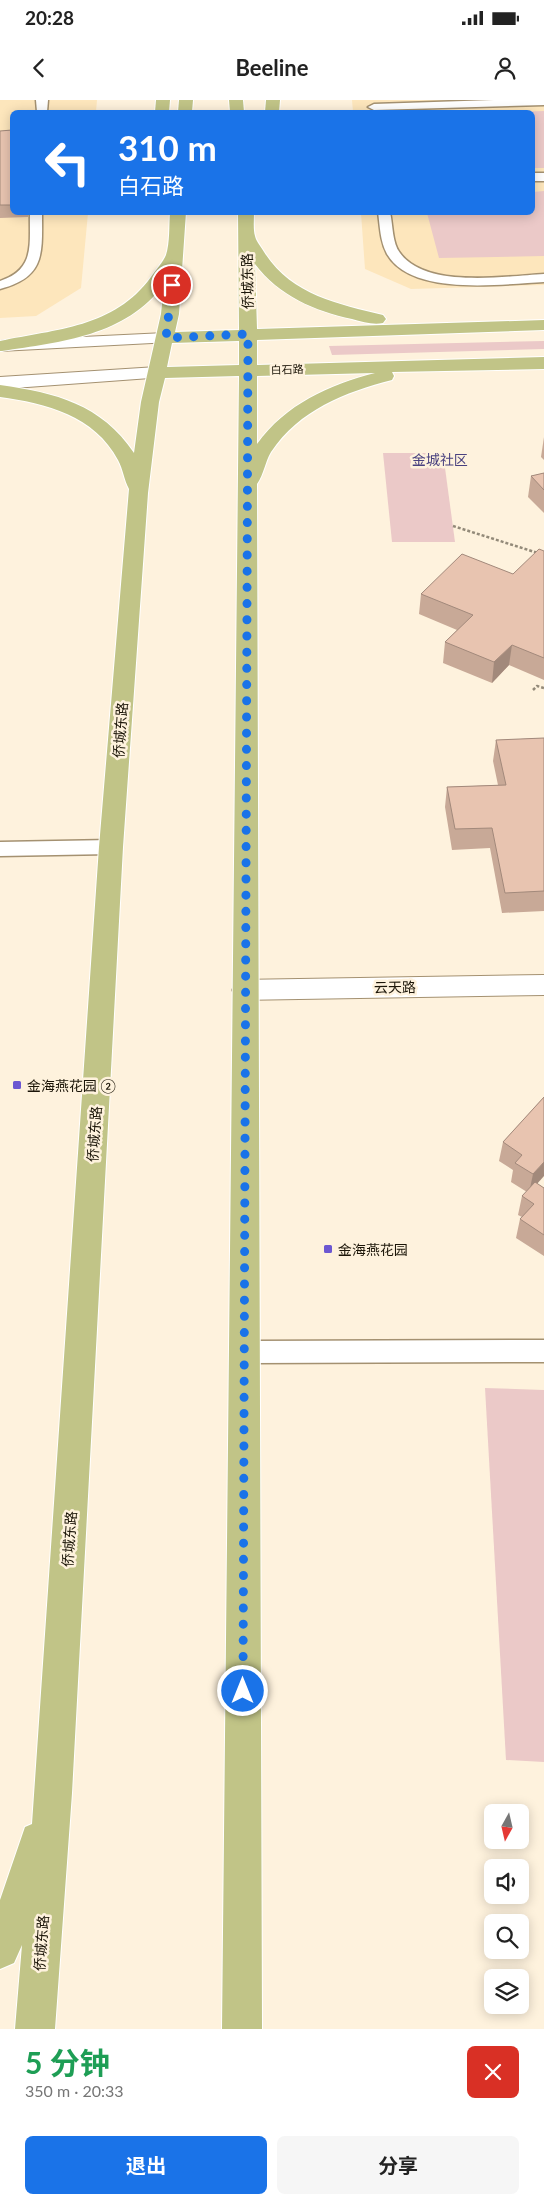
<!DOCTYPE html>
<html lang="zh">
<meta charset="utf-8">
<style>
:root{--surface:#fff;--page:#f6f6f6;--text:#222;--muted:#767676;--accent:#1a73e8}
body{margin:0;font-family:Lato,"Noto Sans SC",sans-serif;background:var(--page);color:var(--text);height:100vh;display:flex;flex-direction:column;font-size:19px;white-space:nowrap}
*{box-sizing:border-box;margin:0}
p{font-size:16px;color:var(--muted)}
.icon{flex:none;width:28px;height:28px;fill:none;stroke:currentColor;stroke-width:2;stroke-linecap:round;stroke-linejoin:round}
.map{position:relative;height:1929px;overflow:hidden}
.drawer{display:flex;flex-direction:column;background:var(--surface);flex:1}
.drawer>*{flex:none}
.top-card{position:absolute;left:10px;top:10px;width:525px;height:105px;border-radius:8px;box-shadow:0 2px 12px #0003;background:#1a73e8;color:#fff;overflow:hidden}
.needle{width:32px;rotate:188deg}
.controls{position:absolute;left:484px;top:1704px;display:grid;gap:10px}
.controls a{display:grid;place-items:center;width:45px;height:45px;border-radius:8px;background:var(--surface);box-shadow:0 2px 12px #0003;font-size:25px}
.pin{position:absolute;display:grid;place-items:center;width:42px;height:42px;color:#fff;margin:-21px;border:2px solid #fff;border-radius:50%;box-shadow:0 1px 5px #0007}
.me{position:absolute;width:55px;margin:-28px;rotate:0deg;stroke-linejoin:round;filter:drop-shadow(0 0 4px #0008)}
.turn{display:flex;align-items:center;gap:18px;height:105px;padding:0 25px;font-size:22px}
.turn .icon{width:65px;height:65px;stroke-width:2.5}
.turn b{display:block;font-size:35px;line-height:42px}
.round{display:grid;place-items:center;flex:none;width:52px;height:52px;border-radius:8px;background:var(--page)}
.head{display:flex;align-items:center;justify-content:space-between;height:85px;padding:0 25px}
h1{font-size:30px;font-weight:700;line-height:38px;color:#1e9e55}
.primary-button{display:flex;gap:10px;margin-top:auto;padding:10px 25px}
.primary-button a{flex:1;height:58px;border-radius:8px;background:var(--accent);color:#fff;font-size:20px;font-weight:700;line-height:58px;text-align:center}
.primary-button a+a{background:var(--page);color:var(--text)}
.status{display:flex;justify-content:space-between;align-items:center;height:35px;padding:0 25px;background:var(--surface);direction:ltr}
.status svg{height:14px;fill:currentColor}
header{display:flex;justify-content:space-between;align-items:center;height:65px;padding:0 25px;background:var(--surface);font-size:22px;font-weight:700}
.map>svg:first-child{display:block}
</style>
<div class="status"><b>20:28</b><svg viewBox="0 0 49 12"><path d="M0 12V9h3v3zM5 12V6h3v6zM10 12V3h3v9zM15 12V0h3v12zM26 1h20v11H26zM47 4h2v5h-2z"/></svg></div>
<header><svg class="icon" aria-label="back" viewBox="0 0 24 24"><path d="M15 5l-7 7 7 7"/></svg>Beeline<svg class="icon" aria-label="person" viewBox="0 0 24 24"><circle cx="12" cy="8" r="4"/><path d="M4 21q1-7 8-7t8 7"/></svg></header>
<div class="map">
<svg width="544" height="1929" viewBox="0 0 544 1929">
<rect width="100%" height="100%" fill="#fef2dd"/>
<g fill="#fde6bc">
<path d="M0,0H97L96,12H12V112L88,113L81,188L36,216L0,218Z"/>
<path d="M352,0H544V185L411,189L365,169L361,113L532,112V12H353Z"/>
</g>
<g fill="#ebc9c8">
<path d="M544,11V68H533L532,12H507Z"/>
<path d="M544,91V156L439,158L427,113L532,112L533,92Z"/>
<path d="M544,241V249L332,255L329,246Z"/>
<path d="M383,353H443L455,442H392Z"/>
<path d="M485,1288L544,1290V1662L506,1660Z"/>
</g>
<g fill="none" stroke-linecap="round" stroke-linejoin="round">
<defs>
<g id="lane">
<path d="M36,0H48L47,12H37Z"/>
<path d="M494,0H544V5L374,10L368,7L374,4Z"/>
<rect x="532" y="73" width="12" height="8"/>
<path d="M30,112H42C42,153 46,177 0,189V181C36,169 29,144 30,112Z"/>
<path d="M378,112H390C393,125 392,143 400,153C426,189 506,176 544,174V182C502,184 412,197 387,154C380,141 380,126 378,112Z"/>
<path d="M111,740L118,742L121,747L118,752L111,754L0,756V742Z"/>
<path d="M544,1240V1262L244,1263L235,1260L232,1252L235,1244L244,1241Z"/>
</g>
<path id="street" d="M544,875V895L245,900L236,897L232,890L236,883L245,880Z"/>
<g id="secondary">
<path d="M165,233L171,234L174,238L171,242L0,251V241Z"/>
<path d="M157,267L164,269L166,273L164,277L0,289V277Z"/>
</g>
<g id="primary">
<path d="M156,0H170L169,12H155Z"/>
<path d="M179,0H193L192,12H178Z"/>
<path d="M229,0H243L244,12H230Z"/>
<path d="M266,0H280L279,12H265Z"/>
<path d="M170,112H186L179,214L175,232L239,230L238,112H254C254,120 253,129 255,136C256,141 261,147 264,152C291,195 338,204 383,215L386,219L383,223C373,225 363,222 352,219C315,211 279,196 255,164L257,229L544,220V230L257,240V265L544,257V269L392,272L394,276L392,280C345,292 299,310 271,352C265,362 264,374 257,384L262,1929H222L239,276L165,278L159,302L148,393L123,747L72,1693L55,1929H15L22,1845L14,1863L0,1869V1800L25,1727L32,1724L99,747L129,389C124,380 123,369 118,360C95,316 46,303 0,297V285C56,293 101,304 134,353L141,302L161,214L164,184C126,236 61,242 2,251H0V241C56,229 114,228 151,177C156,170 163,162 166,155C170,143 169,125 170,112ZM239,241V265L167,267L172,243ZM375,273C329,285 286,304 257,344V276Z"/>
</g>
</defs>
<use href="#lane" stroke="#a49171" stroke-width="3"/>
<use href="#street" stroke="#a49171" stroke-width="2"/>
<use href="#secondary" stroke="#a49171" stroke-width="2"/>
<use href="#primary" stroke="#fff" stroke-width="2"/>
<g stroke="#938a79" stroke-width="2.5" stroke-dasharray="3 2" stroke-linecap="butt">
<path d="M453,426L544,455"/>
<path d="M533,590L537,586L544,588"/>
</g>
<use href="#lane" fill="#fff" fill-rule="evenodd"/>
<use href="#street" fill="#fff" fill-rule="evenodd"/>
<use href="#secondary" fill="#fff" fill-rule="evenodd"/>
<use href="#primary" fill="#c1c487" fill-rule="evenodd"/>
</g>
<g fill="#c8a997">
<path d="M12,30V112H28V117L0,118V31Z"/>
<path d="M544,337V360L541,357Z"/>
<path d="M544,373V413L528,397L531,376Z"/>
<path d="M544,451V580L509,565L492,583L443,563L445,542L457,530L419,514L421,494L513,474Z"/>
<path d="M544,638V811L502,813L490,748L452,750L445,707L447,687L498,685L493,661L496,640Z"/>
<path d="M544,997L537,1084L544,1088V1156L516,1138L520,1119L522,1117L518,1115L522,1096L527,1092L511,1082L513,1070L499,1061L503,1042Z"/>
</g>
<g fill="#a2897b">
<path d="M512,545L509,565L492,583L494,562Z"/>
<path d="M544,1062V1076L529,1093L533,1074Z"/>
</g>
<g fill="#e8c4b0" stroke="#a2897b">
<path d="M12,30V105H0V31Z"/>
<path d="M544,373V390L531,376Z"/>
<path d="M539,449L544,451V558L512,545L494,562L445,542L473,515L421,494L462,454L513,474Z"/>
<path d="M544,638V791L505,793L492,728L455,729L447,687L506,685L496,640Z"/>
<path d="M544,997V1062L533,1074L515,1063L522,1055L503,1042Z"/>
<path d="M535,1082L544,1088V1135L520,1119L534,1104L522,1096Z"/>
</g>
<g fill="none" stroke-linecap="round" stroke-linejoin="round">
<path stroke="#1a73e8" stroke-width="9" stroke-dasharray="0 16.2" d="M172,185L166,238L248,234L243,1591"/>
</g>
<g fill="#6c57d1" stroke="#fef2dd" stroke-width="2">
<rect x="12" y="980" width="10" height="10" rx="2.5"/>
<rect x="323" y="1144" width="10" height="10" rx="2.5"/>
</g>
<g text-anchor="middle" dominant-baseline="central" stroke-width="5" stroke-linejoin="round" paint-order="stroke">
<g font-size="11" fill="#1b1508" stroke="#fef2dd">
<text transform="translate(287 269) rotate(-2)">白石路</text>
</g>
<g font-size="14" fill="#1b1508" stroke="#fef2dd">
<text transform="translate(247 181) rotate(-91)">侨城东路</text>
<text transform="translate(120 630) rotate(-86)">侨城东路</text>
<text transform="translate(395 887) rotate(-1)">云天路</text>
<text transform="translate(94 1034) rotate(-86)">侨城东路</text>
<text transform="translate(69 1439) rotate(-86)">侨城东路</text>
<text transform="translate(41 1843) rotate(-86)">侨城东路</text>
</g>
<g font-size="14" fill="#49417f" stroke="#fef2dd">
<text x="440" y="359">金城社区</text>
</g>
<g font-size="14" fill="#1b1508" stroke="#fef2dd" text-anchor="start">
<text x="27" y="985">金海燕花园 ②</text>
<text x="338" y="1149">金海燕花园</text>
</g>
</g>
</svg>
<div class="controls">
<a><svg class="needle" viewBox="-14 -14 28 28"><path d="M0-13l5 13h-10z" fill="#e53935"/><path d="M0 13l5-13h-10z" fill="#767676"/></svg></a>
<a><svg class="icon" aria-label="sound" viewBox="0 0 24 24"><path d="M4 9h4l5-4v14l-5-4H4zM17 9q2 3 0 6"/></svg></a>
<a><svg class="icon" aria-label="search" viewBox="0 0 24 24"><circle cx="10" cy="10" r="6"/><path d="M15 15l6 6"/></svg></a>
<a><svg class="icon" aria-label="layers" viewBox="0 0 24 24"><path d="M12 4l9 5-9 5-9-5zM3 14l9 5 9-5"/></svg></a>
</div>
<div class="pin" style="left:172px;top:185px;background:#d93025"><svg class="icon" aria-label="arrive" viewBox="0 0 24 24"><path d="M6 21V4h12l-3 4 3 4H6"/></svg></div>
<svg class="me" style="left:243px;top:1591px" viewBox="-20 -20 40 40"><circle r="17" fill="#1a73e8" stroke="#fff" stroke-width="3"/><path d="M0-11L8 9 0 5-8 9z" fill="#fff"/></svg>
<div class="top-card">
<div class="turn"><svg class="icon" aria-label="left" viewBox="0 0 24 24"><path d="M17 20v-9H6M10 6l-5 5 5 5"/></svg><div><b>310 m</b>白石路</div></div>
</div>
</div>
<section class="drawer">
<div class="head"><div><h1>5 分钟</h1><p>350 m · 20:33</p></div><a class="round" style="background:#d93025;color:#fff"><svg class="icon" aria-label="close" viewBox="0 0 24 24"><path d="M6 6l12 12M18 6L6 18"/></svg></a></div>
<div class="primary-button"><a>退出</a><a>分享</a></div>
</section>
